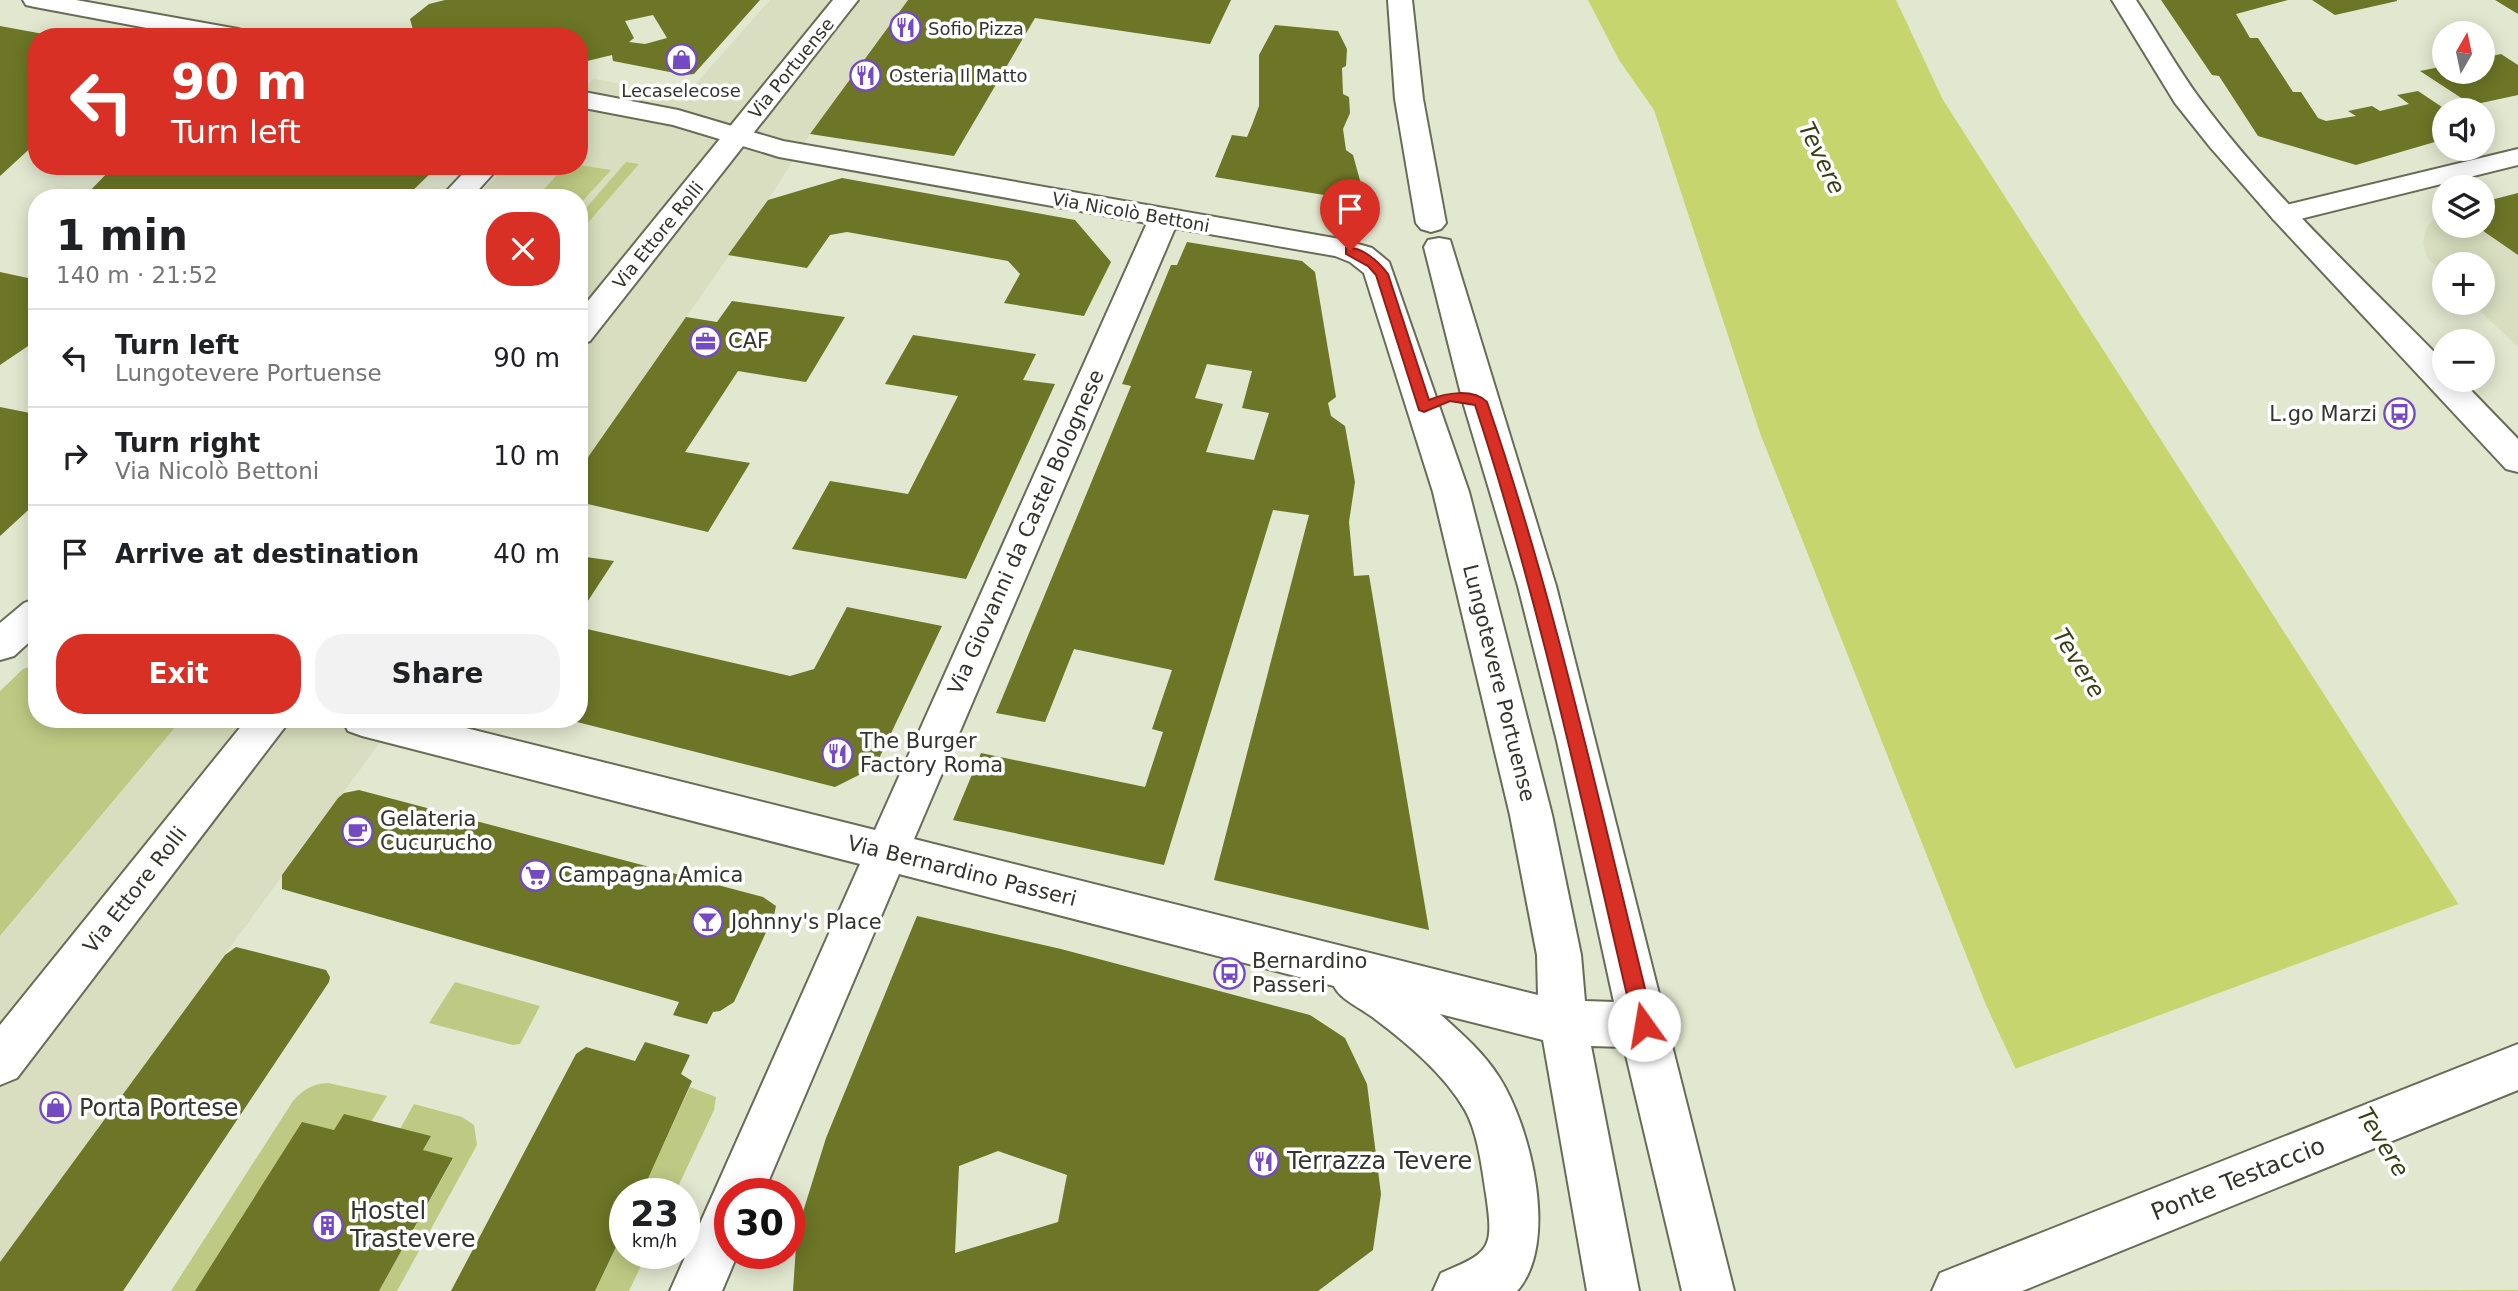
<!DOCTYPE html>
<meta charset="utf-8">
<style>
:root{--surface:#fff;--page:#f2f2f2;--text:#202124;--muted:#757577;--line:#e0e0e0;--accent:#d93025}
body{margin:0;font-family:"DejaVu Sans",sans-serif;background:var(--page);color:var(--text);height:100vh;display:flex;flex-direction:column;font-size:26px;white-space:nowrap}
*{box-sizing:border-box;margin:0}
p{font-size:23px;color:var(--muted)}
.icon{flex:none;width:38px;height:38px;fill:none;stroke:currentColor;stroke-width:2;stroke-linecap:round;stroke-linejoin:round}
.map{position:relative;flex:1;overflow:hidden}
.drawer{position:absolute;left:28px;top:189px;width:560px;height:539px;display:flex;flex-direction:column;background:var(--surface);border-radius:28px;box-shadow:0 4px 18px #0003}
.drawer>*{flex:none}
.banner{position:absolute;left:28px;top:28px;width:560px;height:147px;border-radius:28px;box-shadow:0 4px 18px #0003;background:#d93025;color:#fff;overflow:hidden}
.needle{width:46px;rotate:9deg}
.tools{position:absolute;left:2432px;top:21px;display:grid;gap:14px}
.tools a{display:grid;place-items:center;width:63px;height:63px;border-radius:50%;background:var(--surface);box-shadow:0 4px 18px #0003;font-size:35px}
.speed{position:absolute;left:609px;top:1178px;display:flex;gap:14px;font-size:35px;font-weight:700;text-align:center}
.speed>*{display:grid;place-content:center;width:91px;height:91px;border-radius:50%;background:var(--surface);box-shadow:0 4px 18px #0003;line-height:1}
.speed small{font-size:18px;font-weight:400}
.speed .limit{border:10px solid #d22;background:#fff;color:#111}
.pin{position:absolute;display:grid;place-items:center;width:60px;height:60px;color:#fff;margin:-72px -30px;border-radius:50% 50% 50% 0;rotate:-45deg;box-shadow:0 0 7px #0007}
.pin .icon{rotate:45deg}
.me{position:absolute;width:77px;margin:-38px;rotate:347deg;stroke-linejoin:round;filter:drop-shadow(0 0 5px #0008)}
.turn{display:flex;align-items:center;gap:24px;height:147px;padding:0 28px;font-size:32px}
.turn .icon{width:91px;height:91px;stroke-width:2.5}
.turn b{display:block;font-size:49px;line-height:60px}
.round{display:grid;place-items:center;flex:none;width:74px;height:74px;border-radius:28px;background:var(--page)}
.head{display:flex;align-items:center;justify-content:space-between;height:119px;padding:0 28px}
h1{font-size:42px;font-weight:700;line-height:52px}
.action{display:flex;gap:14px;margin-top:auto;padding:14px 28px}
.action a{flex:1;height:80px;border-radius:28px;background:var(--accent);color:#fff;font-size:28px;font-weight:700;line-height:80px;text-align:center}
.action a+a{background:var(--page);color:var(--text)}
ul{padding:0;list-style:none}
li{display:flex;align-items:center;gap:21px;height:98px;padding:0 28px;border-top:2px solid var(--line)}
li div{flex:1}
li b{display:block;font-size:26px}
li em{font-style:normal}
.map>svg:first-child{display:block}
</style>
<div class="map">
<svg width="2518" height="1291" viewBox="0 0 2518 1291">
<rect width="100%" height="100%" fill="#e2e7cf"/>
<g fill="#d8debf">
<path d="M770,0H908L810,134L768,200L579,470V198H476L506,166H579V93L594,79L685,96Z"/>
<path d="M2518,193V347L2472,303H2483V264H2445V276L2427,257L2423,243L2427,228L2434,219L2445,213V226H2483V202Z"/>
<path d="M182,719H397L0,1262V937Z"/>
</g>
<g fill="#beca83">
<path d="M626,162L639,164L579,233V216Z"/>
<path d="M579,165L611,170L579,205V198H536L565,166Z"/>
<path d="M37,664V719H182L0,936V691L23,669Z"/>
<path d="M455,982L540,1006L520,1044L513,1045L429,1023Z"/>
<path d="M328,1083L387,1096L371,1122L334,1130L195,1291H171L293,1101C304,1089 312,1084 328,1083Z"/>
<path d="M690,1087L716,1097L714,1110L675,1193H641Z"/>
<path d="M414,1104L462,1117L474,1125L477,1145L397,1291H379L453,1159L423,1150L431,1136L400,1129Z"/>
<path d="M625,1228V1253H647L629,1291H595Z"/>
</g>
<path fill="#c6d56e" d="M1588,0H1896L1943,100L2518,997V1291H2119L1986,1005L1760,433L1654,110L1619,60Z"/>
<path fill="#e2e7cf" d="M2461,903L2518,991V1290L2115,1291L2012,1070Z"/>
<g fill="#6c7626" fill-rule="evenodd">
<path d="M445,0H760L694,74L685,75L613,61L612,55L579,63V37H415L410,19L429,4ZM653,15L667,38L645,44L629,42L634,38L625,21Z"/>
<path d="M908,0H1231L1210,44L1035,18L954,156L810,134Z"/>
<path d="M2161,0H2288L2236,14L2250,38H2258L2293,92H2301L2318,118L2326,121L2356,116L2348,111L2372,106L2380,111L2409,104L2397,95L2418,91L2445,109V139L2356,165L2258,136L2219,76L2212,75Z"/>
<path d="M2312,0H2397V1L2335,15Z"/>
<path d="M2495,0H2518V14Z"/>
<path d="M1275,25L1338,31L1347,49L1346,66L1342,68L1343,94L1349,97L1350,113L1343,129L1346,150L1353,155L1361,184L1348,199L1215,177L1232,135L1247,137L1252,125L1259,106V55Z"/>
<path d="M0,26L49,35L37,37V142L0,176Z"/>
<path d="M2501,54L2518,65V95L2472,105L2420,71L2445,66V72H2483V58Z"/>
<path d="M114,166H438L405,198H83Z"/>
<path d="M842,178L1075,220L1111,262L1084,316L1004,303L1020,274L1008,261L847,232L830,235L807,268L728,255L768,200Z"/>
<path d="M2518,193V255L2476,226H2483V202Z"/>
<path d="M1187,242L1302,261L1315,272L1336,397L1328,403L1331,416L1345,426L1355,482L1349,522L1354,576L1369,575L1429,930L1214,880L1309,515L1273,510L1164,865L953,820L981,753L1145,787L1163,732L1152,729L1172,670L1074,649L1045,722L996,713L1131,386L1122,384L1171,265H1177ZM1207,364L1252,371L1242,408L1269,413L1254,460L1206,452L1223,404L1195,398Z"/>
<path d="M0,272L37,280V340L0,365Z"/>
<path d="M732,301L845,317L806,382L738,371L685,452L750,463L708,532L579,502V470L686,317L717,322Z"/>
<path d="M913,335L1036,354L1023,380L1055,384L966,579L792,549L830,481L908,494L958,396L885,384Z"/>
<path d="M0,407L30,413L37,407V502L0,536Z"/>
<path d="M579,556L614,561L580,613L587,629L790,676L814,669L847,607L942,626L875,767L835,787L569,720L579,719Z"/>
<path d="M359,790L763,897L776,906L774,915L734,1002L720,1011L713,1012L707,1024L673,1015L679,1002L282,889V875L338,798L344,793Z"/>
<path d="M917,916L1061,949L1310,1015L1345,1038L1367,1084L1381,1194L1373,1250L1318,1291H793L797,1231L826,1138ZM998,1151L1067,1175L1058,1222L955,1253L959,1166Z"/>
<path d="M236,947L326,970L330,977L329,982L123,1291H0V1262L225,955Z"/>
<path d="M645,1042L690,1055L681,1074L692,1081L641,1194H625V1228L595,1291H451L576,1054L586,1047L635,1061Z"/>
<path d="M344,1114L431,1136L423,1150L453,1158L379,1291H195L302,1122L334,1130Z"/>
</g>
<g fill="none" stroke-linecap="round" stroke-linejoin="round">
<defs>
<g id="minor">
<path d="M23,0H76L238,29L247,32L251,37H195L35,7L26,5Z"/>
<path d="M1388,0H1412L1423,99L1446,223L1441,229L1431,232L1421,229L1416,223L1395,99Z"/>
<path d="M579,91L678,110L783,141L1340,239L1372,248L1389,262L1469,492L1552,815L1581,955L1585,1001L1614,1002L1557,741L1518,586L1463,402L1424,247L1428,240L1439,238L1450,240L1556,586L1734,1291H1682L1624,1047L1591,1046L1639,1291H1587L1543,1040L1440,1014C1461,1033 1483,1052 1499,1077C1530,1125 1560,1243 1517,1291H1433L1441,1273C1491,1252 1494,1249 1486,1194C1482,1168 1478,1133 1465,1110C1444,1074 1408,1044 1375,1019C1363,1009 1340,1000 1334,986L899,874L763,1194H730V1253H738L722,1291H670L860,864L362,736L348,731L342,719H430L875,830L1147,223L779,157L673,125L579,107ZM1175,228L1335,256L1350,262L1364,273L1433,492L1510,815L1537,955L1538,995L914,839Z"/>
<path d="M2518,149V165L2284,223L2274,220L2269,214L2274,208Z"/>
<path d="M470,166H500L471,198H440Z"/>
<path d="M37,598V635L14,656L0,660V623L24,603Z"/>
</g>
<g id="major">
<path d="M833,0H858L590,341L579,345V312Z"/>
<path d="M2112,0H2136C2158,33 2177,68 2200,99C2271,195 2362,278 2445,363V380H2461L2518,439V472L2506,469L2274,220L2210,147L2175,103Z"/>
<path d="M247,719H291L17,1078L0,1085V1025Z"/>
<path d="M2518,1044V1090L2022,1291H1932L1940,1273Z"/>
</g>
</defs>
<use href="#minor" stroke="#686c57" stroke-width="4"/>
<use href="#major" stroke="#686c57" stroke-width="4"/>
<use href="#minor" fill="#fff" fill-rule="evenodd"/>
<use href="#major" fill="#fff" fill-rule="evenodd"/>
</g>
<path fill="#d93025" stroke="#8d1f18" stroke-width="2" d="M1346,248C1362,246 1379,262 1388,274L1429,400C1445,393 1473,388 1487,402C1557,605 1602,817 1654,1025L1651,1032L1644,1035L1637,1032L1634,1025C1585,818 1542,608 1475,405L1450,401L1424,412L1419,410L1376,275L1368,266L1346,254Z"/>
<defs>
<symbol id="restaurant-ring" viewBox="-11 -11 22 22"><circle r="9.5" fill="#fff" stroke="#7549c2" stroke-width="1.5"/><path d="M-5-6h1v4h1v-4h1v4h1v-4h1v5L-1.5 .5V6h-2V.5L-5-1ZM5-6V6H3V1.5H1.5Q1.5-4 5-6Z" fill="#7549c2"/></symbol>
<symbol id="shop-ring" viewBox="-11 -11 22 22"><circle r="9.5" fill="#fff" stroke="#7549c2" stroke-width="1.5"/><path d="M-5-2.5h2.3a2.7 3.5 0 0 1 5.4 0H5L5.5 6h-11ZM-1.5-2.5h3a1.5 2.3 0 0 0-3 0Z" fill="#7549c2"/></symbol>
<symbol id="office-ring" viewBox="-11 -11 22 22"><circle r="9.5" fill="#fff" stroke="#7549c2" stroke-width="1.5"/><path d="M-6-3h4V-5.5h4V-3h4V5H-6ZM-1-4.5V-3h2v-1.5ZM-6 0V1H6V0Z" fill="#7549c2"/></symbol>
<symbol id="bus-ring" viewBox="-11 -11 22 22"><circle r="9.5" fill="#fff" stroke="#7549c2" stroke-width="1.5"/><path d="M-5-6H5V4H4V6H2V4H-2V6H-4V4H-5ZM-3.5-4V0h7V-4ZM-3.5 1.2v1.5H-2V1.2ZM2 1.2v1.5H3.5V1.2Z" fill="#7549c2"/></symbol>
<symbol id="cafe-ring" viewBox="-11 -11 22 22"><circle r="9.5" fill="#fff" stroke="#7549c2" stroke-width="1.5"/><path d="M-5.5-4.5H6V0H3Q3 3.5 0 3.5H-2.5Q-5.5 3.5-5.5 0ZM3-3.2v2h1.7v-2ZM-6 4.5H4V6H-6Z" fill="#7549c2"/></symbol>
<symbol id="supermarket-ring" viewBox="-11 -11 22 22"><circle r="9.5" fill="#fff" stroke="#7549c2" stroke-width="1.5"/><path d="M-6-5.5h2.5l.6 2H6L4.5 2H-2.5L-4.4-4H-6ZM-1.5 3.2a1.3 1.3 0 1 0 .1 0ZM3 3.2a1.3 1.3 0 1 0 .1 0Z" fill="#7549c2"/></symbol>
<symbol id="bar-ring" viewBox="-11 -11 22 22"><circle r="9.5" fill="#fff" stroke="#7549c2" stroke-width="1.5"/><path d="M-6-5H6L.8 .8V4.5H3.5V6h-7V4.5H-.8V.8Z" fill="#7549c2"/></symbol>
<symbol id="building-ring" viewBox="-11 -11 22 22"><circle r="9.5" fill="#fff" stroke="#7549c2" stroke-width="1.5"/><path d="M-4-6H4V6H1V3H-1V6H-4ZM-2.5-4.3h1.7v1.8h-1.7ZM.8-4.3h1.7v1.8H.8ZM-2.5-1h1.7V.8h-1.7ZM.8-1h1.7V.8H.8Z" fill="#7549c2"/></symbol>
</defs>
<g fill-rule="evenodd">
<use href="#restaurant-ring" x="888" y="10" width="35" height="35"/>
<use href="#shop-ring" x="664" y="42" width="35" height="35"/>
<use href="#restaurant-ring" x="848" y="58" width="35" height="35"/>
<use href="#office-ring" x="688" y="324" width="35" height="35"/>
<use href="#bus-ring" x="2382" y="396" width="35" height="35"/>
<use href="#restaurant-ring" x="820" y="736" width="35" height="35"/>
<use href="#cafe-ring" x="340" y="814" width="35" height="35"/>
<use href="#supermarket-ring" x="518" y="858" width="35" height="35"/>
<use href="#bar-ring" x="690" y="904" width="35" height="35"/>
<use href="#bus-ring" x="1212" y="956" width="35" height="35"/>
<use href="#shop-ring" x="38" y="1090" width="35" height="35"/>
<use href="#restaurant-ring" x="1246" y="1144" width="35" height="35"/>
<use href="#building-ring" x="310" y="1208" width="35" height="35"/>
</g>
<g text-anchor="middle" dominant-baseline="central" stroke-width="7" stroke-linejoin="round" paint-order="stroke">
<g font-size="18" fill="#33352c" stroke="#fff" text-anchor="start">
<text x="928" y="28">Sofio Pizza</text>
<text x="889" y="75">Osteria Il Matto</text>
<text x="681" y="90" text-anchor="middle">Lecaselecose</text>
</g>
<g font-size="18" fill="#33352c" stroke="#fff">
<text transform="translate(791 68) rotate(-51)">Via Portuense</text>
<text transform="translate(1131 212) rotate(10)">Via Nicolò Bettoni</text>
<text transform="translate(658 235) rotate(-51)">Via Ettore Rolli</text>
</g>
<g font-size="21" fill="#33352c" stroke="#fff" text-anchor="start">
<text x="728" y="341">CAF</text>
<text x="2377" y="414" text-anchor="end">L.go Marzi</text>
<text x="860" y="741">The Burger<tspan x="860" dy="24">Factory Roma</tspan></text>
<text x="380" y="819">Gelateria<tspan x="380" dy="24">Cucurucho</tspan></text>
<text x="558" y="875">Campagna Amica</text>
<text x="731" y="922">Johnny's Place</text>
<text x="1252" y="961">Bernardino<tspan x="1252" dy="24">Passeri</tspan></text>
</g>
<g font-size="21" fill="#33352c" stroke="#fff">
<text transform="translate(1026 532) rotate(-66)">Via Giovanni da Castel Bolognese</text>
<text transform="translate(1499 683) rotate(76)">Lungotevere Portuense</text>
<text transform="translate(962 871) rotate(14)">Via Bernardino Passeri</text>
<text transform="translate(135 890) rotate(-52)">Via Ettore Rolli</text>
</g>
<g font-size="23" font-style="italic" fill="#383e13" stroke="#fff">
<text transform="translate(1822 158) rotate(64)">Tevere</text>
<text transform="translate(2079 663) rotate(58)">Tevere</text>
<text transform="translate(2383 1142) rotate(58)">Tevere</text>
</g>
<g font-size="24" fill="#33352c" stroke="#fff" text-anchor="start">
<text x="79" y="1108">Porta Portese</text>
<text x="1287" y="1161">Terrazza Tevere</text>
<text x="350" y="1211">Hostel<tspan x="350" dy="28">Trastevere</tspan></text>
</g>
<g font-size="24" fill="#33352c" stroke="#fff">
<text transform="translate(2238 1179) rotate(-22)">Ponte Testaccio</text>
</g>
</g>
</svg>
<div class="tools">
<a><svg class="needle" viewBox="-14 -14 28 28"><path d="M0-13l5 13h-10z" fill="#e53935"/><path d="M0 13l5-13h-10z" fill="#757577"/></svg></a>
<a><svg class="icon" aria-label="sound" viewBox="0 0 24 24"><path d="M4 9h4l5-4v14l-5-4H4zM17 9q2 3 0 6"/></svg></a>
<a><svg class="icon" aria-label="layers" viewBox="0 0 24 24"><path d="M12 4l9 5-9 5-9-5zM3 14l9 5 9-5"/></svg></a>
<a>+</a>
<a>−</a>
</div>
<div class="speed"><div>23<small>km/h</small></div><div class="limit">30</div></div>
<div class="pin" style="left:1350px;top:251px;background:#d93025"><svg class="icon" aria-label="arrive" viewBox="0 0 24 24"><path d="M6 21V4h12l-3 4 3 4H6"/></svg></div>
<svg class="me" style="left:1644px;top:1025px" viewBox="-20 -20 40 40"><circle r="19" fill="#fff"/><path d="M0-13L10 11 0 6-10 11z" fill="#d93025"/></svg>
<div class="banner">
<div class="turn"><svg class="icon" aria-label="left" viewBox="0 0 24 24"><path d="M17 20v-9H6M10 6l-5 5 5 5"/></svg><div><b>90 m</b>Turn left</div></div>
</div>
<section class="drawer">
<div class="head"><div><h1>1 min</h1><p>140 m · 21:52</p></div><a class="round" style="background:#d93025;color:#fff"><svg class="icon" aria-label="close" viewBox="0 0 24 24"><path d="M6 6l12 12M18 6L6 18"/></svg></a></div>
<ul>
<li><svg class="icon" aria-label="left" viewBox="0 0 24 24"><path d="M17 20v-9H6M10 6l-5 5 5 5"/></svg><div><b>Turn left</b><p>Lungotevere Portuense</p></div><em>90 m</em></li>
<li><svg class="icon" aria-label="right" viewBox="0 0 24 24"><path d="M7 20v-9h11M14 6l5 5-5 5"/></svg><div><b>Turn right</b><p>Via Nicolò Bettoni</p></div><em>10 m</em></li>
<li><svg class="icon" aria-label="arrive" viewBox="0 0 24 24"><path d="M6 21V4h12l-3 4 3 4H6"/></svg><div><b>Arrive at destination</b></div><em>40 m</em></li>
</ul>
<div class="action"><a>Exit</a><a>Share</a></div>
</section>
</div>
